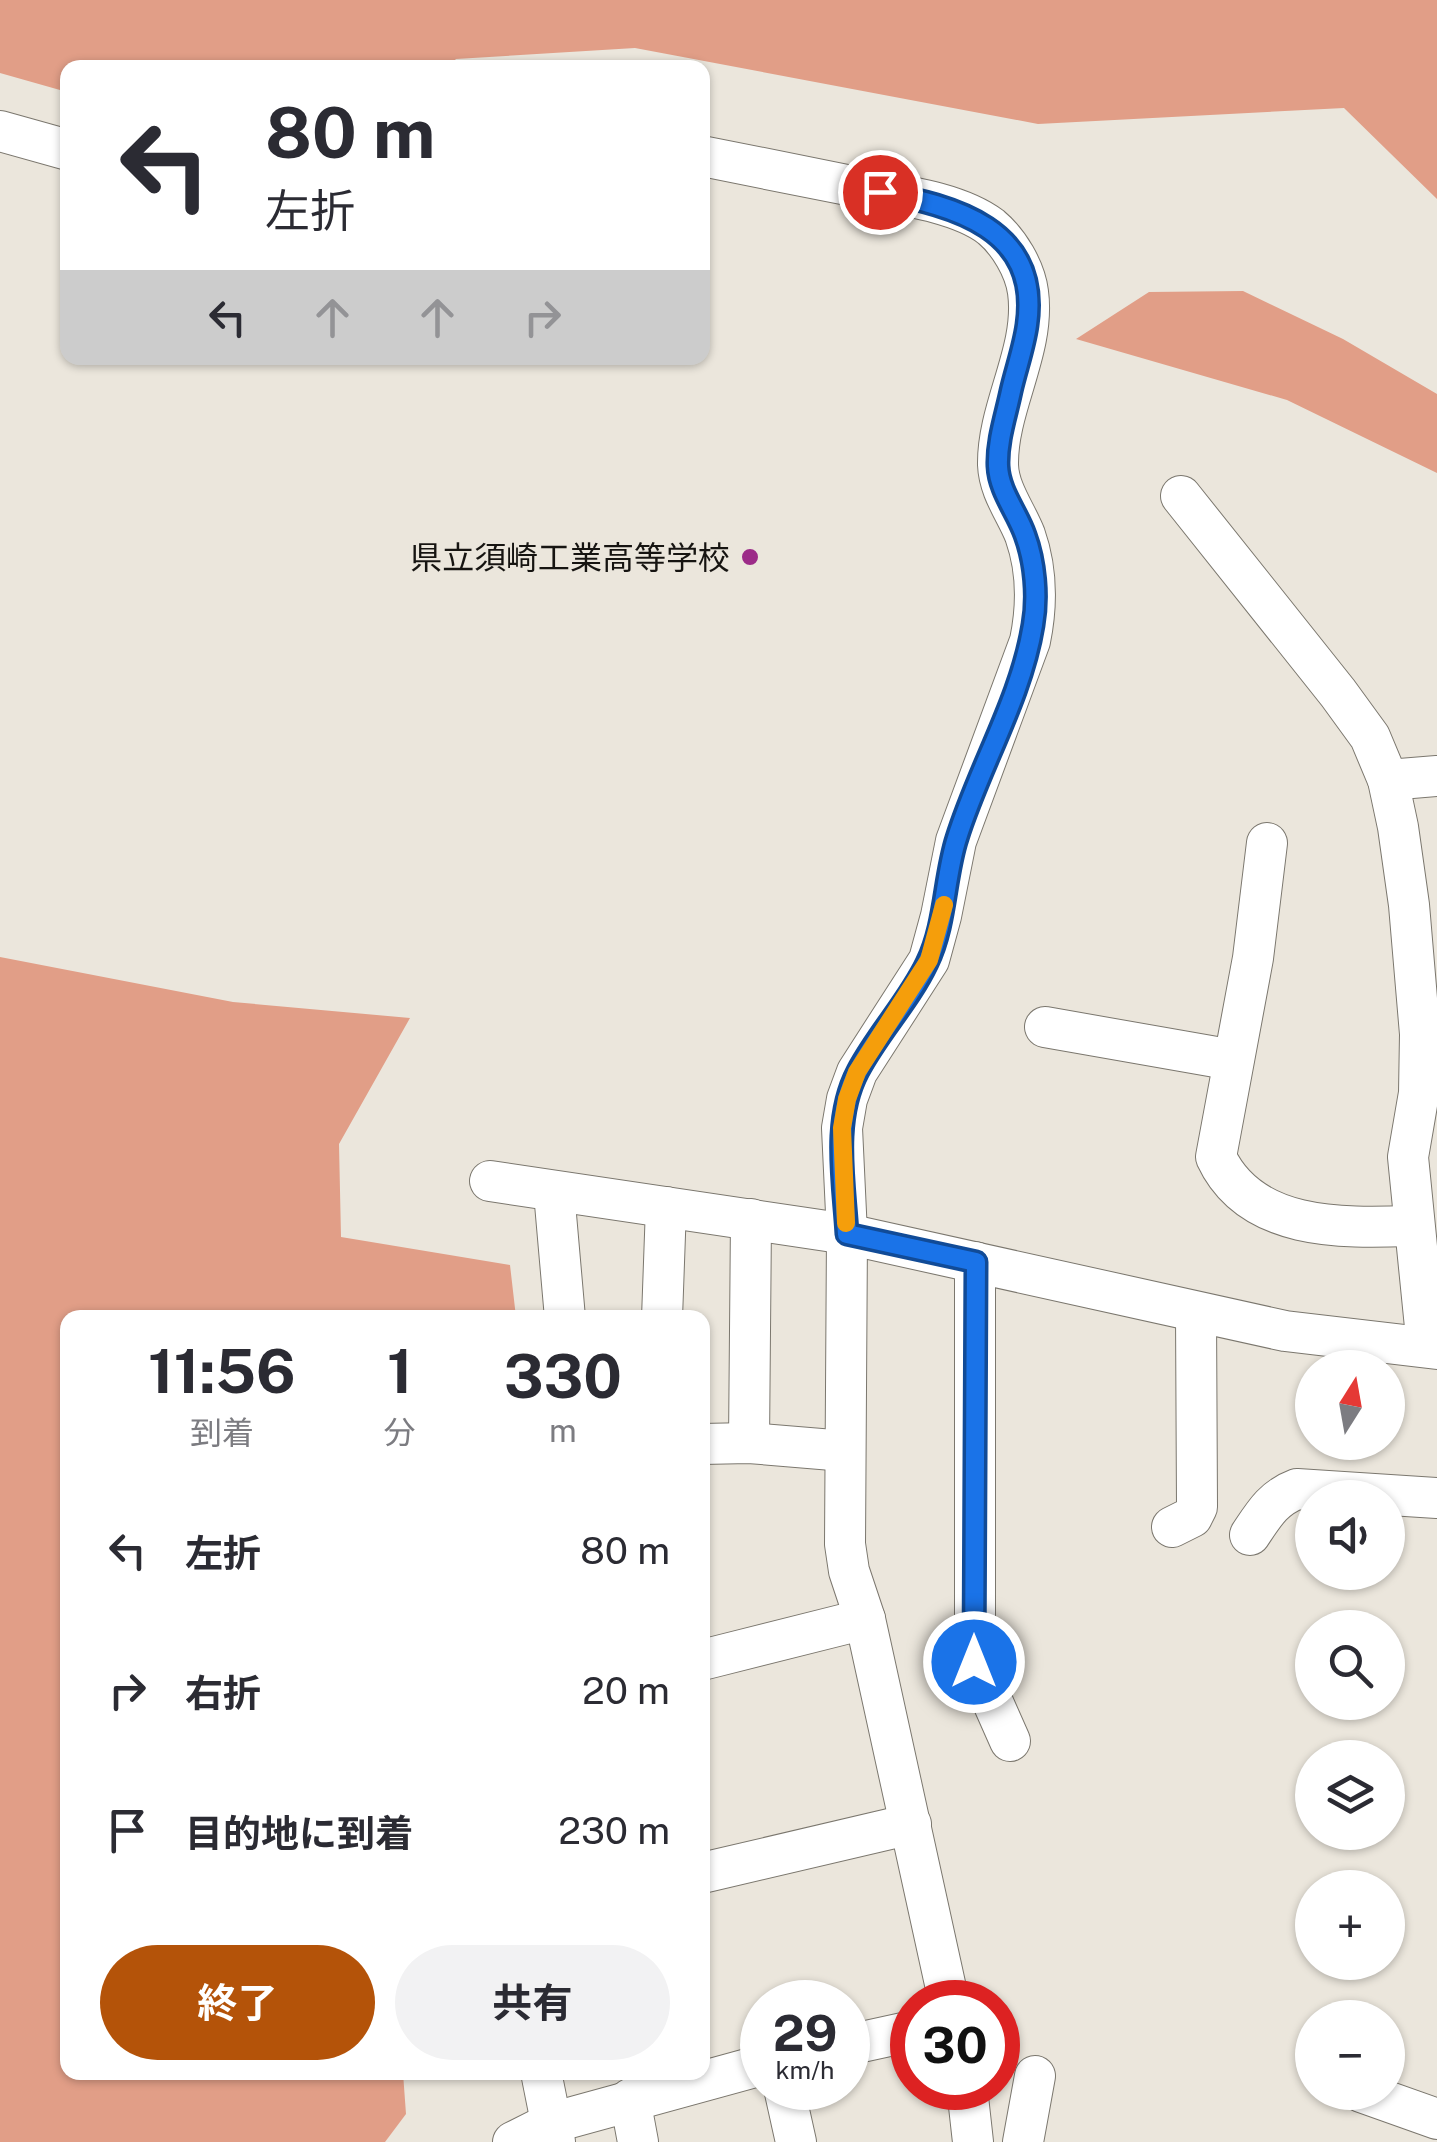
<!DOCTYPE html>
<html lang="ja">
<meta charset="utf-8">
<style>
:root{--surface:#fff;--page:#f2f2f3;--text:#2b2b33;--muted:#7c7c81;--accent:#b45309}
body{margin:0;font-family:"Public Sans","Noto Sans JP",sans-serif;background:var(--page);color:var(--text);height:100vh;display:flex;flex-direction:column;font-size:38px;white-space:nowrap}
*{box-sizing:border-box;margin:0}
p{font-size:32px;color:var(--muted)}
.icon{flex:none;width:55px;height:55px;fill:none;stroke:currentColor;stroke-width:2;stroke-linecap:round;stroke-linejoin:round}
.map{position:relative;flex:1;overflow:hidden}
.sheet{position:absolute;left:60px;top:1310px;width:650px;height:770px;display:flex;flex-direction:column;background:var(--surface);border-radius:20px;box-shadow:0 2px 8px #0004}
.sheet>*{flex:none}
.hud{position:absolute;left:60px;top:60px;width:650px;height:305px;border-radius:20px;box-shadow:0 2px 8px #0004;background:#fff;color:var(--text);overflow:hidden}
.needle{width:65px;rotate:11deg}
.controls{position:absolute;left:1295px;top:1350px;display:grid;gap:20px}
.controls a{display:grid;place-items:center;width:110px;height:110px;border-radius:50%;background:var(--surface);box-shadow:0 2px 8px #0004;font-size:50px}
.speed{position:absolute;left:740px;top:1980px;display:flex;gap:20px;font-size:50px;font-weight:700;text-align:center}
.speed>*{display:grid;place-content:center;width:130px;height:130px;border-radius:50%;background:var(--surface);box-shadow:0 2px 8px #0004;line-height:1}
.speed small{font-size:25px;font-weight:400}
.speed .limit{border:15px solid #d22;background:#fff;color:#111}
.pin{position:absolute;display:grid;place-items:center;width:85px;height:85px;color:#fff;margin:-42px;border:5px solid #fff;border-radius:50%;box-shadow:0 2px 10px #0007}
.me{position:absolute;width:110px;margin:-55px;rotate:0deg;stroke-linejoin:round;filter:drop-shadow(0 0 8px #0008)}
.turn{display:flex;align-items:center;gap:35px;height:210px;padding:0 40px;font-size:45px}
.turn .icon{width:130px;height:130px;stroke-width:2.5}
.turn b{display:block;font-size:70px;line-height:85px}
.lanes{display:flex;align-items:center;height:95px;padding:0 40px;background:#0003;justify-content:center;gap:50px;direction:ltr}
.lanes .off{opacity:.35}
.eta{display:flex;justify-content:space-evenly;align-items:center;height:170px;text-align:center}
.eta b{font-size:60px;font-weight:700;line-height:70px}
.action{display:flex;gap:20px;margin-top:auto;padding:20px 40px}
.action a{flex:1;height:115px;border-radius:60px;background:var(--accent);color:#fff;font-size:40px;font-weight:700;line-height:115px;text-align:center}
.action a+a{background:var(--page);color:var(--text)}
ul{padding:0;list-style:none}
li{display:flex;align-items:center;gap:30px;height:140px;padding:0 40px}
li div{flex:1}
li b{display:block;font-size:38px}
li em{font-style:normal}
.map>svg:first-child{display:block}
</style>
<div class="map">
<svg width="1437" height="2142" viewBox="0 0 1437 2142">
<rect width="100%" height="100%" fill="#ebe6dc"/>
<g fill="#e19e87">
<path d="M0,0H1437V199L1344,108L1038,124L635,48L456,59L447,68H68L67,92L0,73Z"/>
<path d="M1243,291L1343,339L1437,394V473L1287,400L1076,339L1149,292Z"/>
<path d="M0,957L233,1002L410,1018L339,1144L341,1237L510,1265L516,1317L68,1318V2072L403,2073L406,2114L385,2142H0Z"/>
</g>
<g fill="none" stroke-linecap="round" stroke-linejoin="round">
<defs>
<g id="minor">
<path d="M0,131L68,150"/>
<path d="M702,156C752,166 802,176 852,186C893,194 957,201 991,227C1009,242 1025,269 1028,292C1036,350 997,407 998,465C999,491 1016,512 1025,535C1037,569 1037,607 1030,641L956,841L941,916L929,960L857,1072L847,1099L842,1128L847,1234L845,1544L849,1571L865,1619L949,2002"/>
<path d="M1181,496L1338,693L1370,737L1388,780L1398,827L1409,905L1420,1034L1419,1093L1408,1157L1427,1347"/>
<path d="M1388,780L1437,776"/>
<path d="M1267,843L1253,958L1216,1157C1251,1232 1344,1228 1414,1226"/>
<path d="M1045,1027L1233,1060"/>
<path d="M490,1181L847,1234L1285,1331L1437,1349"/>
<path d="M554,1192L565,1318"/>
<path d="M975,1262V1662L1010,1741"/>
<path d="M662,1318L666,1207"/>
<path d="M749,1443L751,1219"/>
<path d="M702,1444L749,1443L845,1451"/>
<path d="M1172,1527L1192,1517L1197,1507L1196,1313"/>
<path d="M1250,1535C1264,1514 1273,1498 1297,1489L1437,1498"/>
<path d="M702,1660L865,1619"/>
<path d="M702,1873L911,1824"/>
<path d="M848,2045L912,2031"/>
<path d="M541,2072L555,2142"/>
<path d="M784,2088L796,2142"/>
<path d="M967,2088L973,2142"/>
<path d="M1361,2092L1437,2119"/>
<path d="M630,2099L638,2142"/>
<path d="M513,2142L551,2123L762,2065"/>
<path d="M1023,2142L1035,2076"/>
</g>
</defs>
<use href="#minor" stroke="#7b776e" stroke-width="42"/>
<use href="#minor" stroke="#fff" stroke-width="40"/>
</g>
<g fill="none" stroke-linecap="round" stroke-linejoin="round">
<defs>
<path id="route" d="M880,192C954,206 1041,228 1027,325C1024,347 1016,369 1011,391C1006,415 997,441 998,466C999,491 1017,512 1025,535C1035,562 1038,597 1033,625C1021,699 979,767 957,838C944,878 946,924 927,963C909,1001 878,1033 858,1071C832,1120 844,1182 847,1234L976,1262L974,1662"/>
</defs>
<use href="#route" stroke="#114b97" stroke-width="25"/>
<use href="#route" stroke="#1a73e8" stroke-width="18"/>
<path stroke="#f59e0b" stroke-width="18" d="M846,1223L842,1128L847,1099L857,1072L929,960L944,905"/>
</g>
<circle fill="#9c2b88" stroke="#ebe6dc" stroke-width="4" cx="750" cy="557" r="10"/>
<g text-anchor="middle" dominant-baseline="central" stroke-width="8" stroke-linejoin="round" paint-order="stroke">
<g font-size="32" fill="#161411" stroke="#ebe6dc" text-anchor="end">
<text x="730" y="557">県立須崎工業高等学校</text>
</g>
</g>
</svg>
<div class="controls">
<a><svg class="needle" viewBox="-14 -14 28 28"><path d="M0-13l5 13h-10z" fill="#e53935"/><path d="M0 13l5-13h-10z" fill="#7c7c81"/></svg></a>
<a><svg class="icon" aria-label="sound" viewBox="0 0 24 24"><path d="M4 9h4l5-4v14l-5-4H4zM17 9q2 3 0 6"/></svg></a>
<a><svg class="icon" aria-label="search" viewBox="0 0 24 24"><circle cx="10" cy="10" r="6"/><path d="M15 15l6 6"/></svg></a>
<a><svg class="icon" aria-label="layers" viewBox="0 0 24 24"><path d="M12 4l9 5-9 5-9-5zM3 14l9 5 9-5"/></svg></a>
<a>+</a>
<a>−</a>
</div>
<div class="speed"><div>29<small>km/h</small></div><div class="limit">30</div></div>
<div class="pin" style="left:880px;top:192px;background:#d93025"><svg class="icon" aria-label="arrive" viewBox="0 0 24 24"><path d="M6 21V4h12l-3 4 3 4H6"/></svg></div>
<svg class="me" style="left:974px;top:1662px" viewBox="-20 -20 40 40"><circle r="17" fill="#1a73e8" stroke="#fff" stroke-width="3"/><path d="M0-11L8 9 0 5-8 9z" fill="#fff"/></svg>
<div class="hud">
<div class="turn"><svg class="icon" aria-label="left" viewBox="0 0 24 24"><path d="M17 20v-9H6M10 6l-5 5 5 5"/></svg><div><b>80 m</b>左折</div></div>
<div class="lanes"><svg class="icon" aria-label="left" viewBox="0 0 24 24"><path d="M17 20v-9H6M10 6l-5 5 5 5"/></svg><svg class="icon off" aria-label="ahead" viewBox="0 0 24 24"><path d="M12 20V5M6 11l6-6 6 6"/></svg><svg class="icon off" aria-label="ahead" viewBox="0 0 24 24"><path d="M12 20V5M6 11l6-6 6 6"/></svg><svg class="icon off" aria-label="right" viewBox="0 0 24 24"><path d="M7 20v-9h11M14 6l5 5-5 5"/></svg></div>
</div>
<section class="sheet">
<div class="eta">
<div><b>11:56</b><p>到着</p></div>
<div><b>1</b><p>分</p></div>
<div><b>330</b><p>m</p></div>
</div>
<ul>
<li><svg class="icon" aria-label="left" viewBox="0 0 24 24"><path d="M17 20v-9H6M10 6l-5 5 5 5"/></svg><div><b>左折</b></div><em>80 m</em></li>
<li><svg class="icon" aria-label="right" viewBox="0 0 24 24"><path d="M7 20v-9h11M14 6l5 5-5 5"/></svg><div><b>右折</b></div><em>20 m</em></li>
<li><svg class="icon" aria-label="arrive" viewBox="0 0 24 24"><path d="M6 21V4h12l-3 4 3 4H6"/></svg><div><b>目的地に到着</b></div><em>230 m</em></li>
</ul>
<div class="action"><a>終了</a><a>共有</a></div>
</section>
</div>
